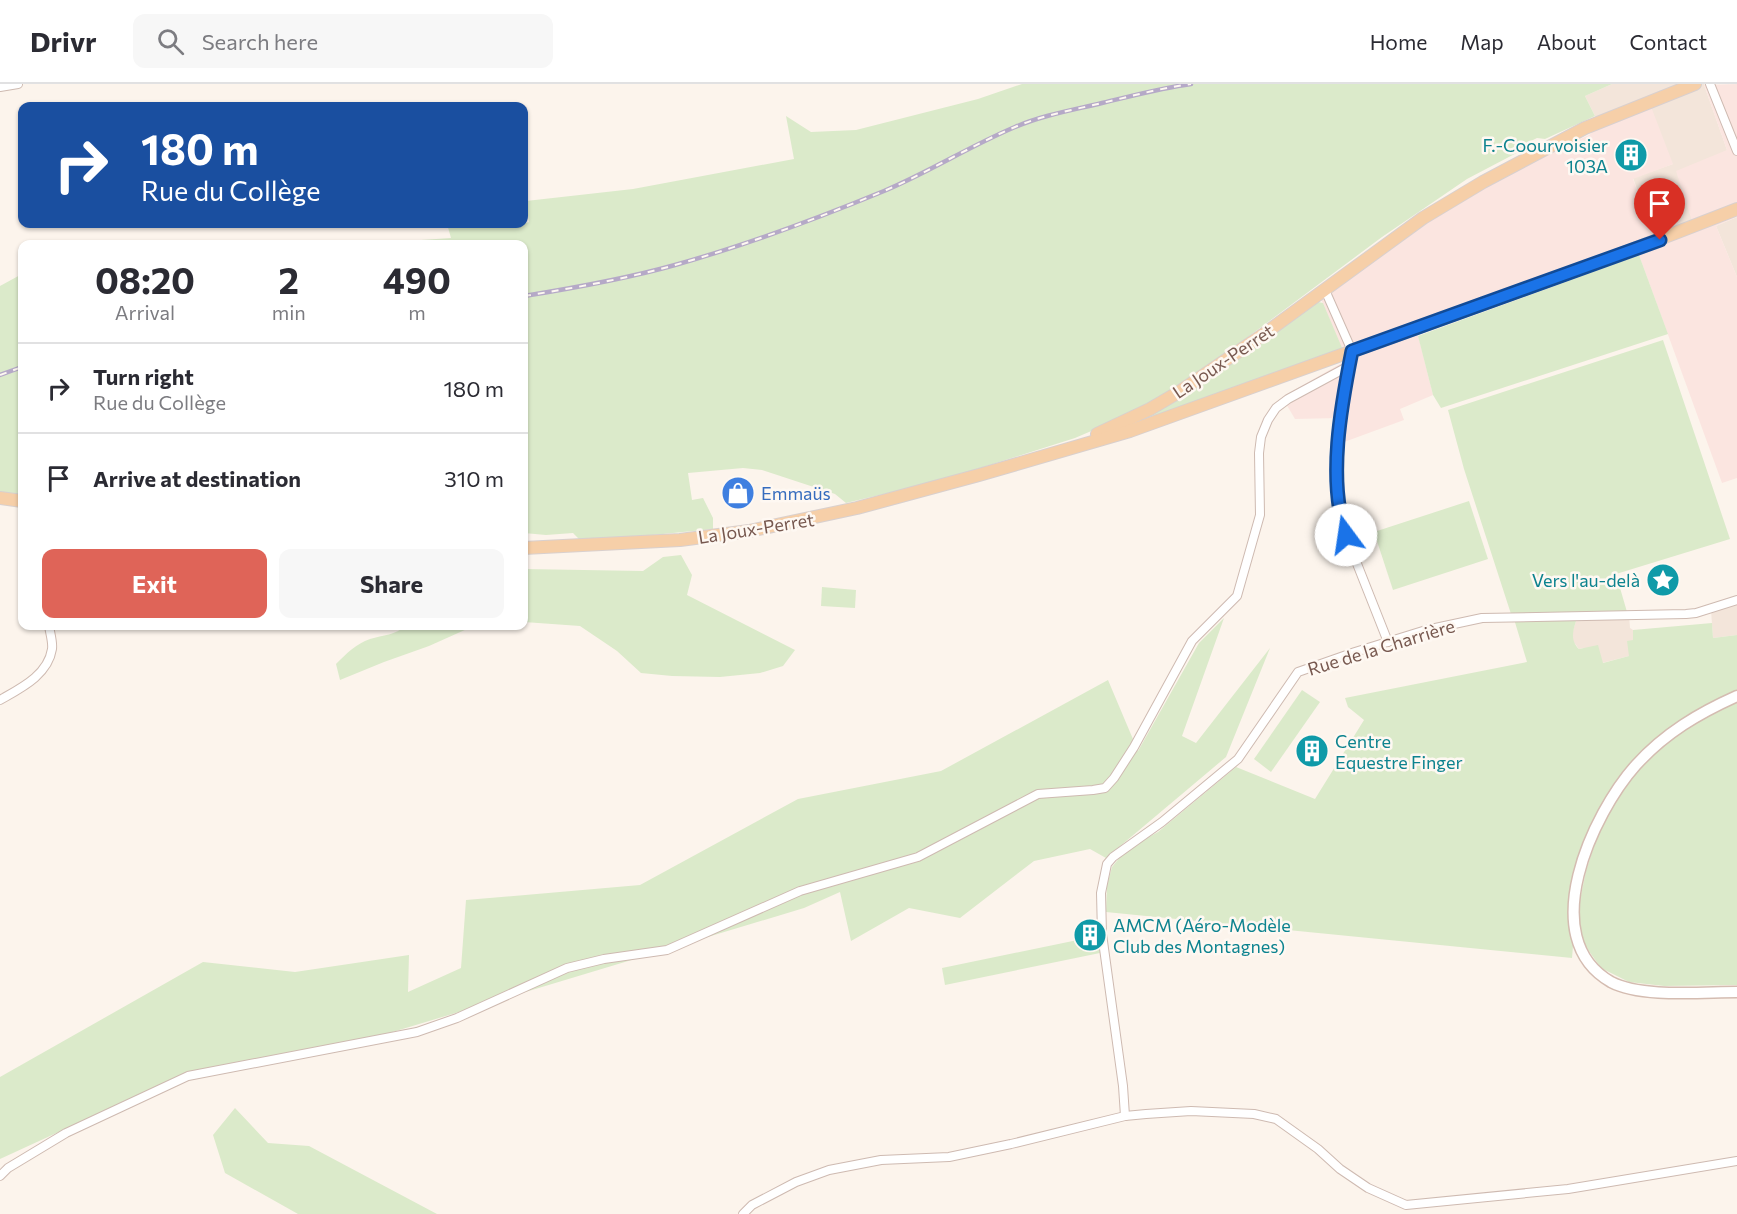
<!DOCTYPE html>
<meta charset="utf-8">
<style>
:root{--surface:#fff;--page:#f7f7f7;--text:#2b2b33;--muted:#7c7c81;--line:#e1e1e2;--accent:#df6458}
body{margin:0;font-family:Commissioner,sans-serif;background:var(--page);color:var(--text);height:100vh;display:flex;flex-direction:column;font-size:22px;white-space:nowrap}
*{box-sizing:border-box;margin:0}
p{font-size:20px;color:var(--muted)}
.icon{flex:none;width:33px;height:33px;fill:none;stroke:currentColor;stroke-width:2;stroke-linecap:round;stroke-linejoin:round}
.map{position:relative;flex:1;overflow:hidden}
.panel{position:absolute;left:18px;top:156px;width:510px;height:390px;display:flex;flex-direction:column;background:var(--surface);border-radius:12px;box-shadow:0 2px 4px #0004}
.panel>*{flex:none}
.guide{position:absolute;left:18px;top:18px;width:510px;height:126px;border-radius:12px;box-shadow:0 2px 4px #0004;background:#1a4fa0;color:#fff;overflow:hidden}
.pin{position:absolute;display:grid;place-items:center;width:51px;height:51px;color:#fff;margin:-62px -26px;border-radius:50% 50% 50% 0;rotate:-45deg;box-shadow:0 0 6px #0007}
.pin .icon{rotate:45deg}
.me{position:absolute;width:66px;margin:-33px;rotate:346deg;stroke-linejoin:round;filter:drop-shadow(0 0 4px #0008)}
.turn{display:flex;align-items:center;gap:21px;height:126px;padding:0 24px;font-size:27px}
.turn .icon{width:78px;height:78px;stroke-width:2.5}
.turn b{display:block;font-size:42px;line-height:51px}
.eta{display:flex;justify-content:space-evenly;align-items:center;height:102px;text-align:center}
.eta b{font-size:36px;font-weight:700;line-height:42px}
.cta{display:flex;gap:12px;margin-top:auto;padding:12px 24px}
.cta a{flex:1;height:69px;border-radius:12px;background:var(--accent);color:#fff;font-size:24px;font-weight:700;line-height:69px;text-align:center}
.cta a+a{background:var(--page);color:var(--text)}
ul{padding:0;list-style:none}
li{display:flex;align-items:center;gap:18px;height:90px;padding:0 24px;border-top:2px solid var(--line)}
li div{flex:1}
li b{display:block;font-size:22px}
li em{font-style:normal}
header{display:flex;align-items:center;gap:36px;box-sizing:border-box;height:84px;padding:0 30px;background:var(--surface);border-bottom:2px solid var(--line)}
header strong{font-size:28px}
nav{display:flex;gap:33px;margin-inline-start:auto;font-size:21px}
.search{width:420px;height:54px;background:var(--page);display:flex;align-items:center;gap:15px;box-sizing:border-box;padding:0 21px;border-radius:12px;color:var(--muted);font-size:22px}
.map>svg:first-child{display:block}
</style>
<header>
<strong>Drivr</strong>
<div class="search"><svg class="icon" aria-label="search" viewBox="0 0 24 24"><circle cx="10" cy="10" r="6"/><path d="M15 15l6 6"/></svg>Search here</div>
<nav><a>Home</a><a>Map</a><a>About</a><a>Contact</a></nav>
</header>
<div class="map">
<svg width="1737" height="1130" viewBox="0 0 1737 1130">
<rect width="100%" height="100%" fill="#fcf4ec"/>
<g fill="#f3e5da">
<path d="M1612,0H1705L1704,1L1727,66L1692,138L1654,154L1633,94L1673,80L1600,42L1585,12Z"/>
<path d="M1737,133V193L1716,142Z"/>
<path d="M1737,516V551L1713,554L1711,526Z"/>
<path d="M1629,532L1630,544L1633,546V556L1629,572L1602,579L1583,564L1579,565L1573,557V547L1576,537L1574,534Z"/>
</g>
<path fill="#fbe5e0" d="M1737,0V133L1716,142L1737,193V394L1722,399L1639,171L1418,251L1433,311L1400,325L1404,336L1336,361L1338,334L1295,335L1282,313L1347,276L1321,215L1435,131L1522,82L1589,51L1600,42L1650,20L1673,80L1633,95L1654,153L1692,137L1676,87L1727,66L1704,1Z"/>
<g fill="#dbeaca">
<path d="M1022,0H1612L1585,12L1595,32L1545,55L1537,54L1527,59L1526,64L1467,95L1382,153L1221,273L1156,315L1117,336L1075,354L942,396L846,419L835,410L762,386L743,384L688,389L692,416L703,414L713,434V445L582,458L573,449L546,451L524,449V160H362L451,154L447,140H510L513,143L529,138L526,117L633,105L794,75L786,32L811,48L856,46L978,15Z"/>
<path d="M1639,171L1668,250L1441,324L1433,311L1418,252Z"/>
<path d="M22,190V411L0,408V202Z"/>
<path d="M1318,218L1323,219L1343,266L1127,343L1175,318L1210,295Z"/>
<path d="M1663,256L1730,455L1616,490L1627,528L1511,530L1464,385L1448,326Z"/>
<path d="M1469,417L1488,475L1393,506L1374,448Z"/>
<path d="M681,471L692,491L687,511L795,566L783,582L760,589L720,593L672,592L641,589L617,567L580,542L524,538V485L643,487L663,473Z"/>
<path d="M822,503L856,506L855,524L821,522Z"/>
<path d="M1224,534L1182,652L1196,659L1270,564L1226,673L1106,774L1090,765L1034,777L960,834L909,824L851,857L840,808L804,824L376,953L189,988L0,1075V993L203,878L295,888L409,871L408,908L461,884L466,816L640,801L798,715L941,687L1108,596L1138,667L1199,559Z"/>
<path d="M1574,534L1576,537C1573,547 1570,556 1579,565L1598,561L1603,579L1629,572L1627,557L1633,556V546L1712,539L1713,554L1737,551V606L1711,619L1670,644L1605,718L1579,771L1568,816L1573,862L1572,874L1106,828L1107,801L1112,783L1120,773L1134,761L1158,748L1236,683L1315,715L1364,636L1348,623L1345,614L1527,578L1514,535Z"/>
<path d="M405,542H497L467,545L429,562L384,578L340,596L336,580C347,569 356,560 370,555C383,551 396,551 405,542Z"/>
<path d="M1302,606L1320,618L1271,688L1254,675Z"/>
<path d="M1737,617V901L1664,902L1629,898L1601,884L1586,863L1579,842L1580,816L1586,787L1596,756L1611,722L1628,694L1654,668L1706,630Z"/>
<path d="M1097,852L1100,869L945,901L942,884Z"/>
<path d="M235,1024L268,1059L309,1062L437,1130H298L225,1089L213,1051Z"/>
</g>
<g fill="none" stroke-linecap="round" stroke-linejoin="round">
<defs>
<g id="street">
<path d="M1710,0L1737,67"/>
<path d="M0,3L18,0"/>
<path d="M1325,206L1352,267L1339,353L1337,391V416L1342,439L1350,462L1388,558"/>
<path d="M0,616C21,604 48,591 52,565C53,558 50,549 49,542"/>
<path d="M1125,1032L1123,1002L1102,850L1101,809L1107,780L1113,773L1162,738L1238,675L1298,588L1355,568L1426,546L1482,534L1686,530L1696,529L1737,516"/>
<path d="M0,1092L8,1084L66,1049L188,992L417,948L457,934L567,884L604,875L667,866L800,807L918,773L1038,710L1093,706L1105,704L1114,694L1134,663L1192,557L1237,512L1260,431L1259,369L1261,353L1268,336L1276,324L1288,315L1349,282"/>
<path d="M743,1130L752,1121L796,1098L829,1086L881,1076L949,1073L1011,1060L1125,1032L1146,1030L1191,1027L1254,1030L1276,1035L1318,1065L1340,1085L1368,1104L1406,1121L1568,1105L1737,1077"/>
</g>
<path id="secondary" d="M1737,612C1699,629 1665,649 1636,681C1593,729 1534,854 1611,898C1641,914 1702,908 1737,908"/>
<g id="primary">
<path d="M1097,350L1150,325L1179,308L1264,250L1423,134L1483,98L1585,44L1695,0"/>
<path d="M0,414L22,417"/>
<path d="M524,464L680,456L749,447L857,424L979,391L1130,347L1608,175L1737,125"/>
</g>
</defs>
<use href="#street" stroke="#cebab1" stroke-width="10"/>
<use href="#secondary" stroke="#d4bcb1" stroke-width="13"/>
<use href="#primary" stroke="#d9d0ce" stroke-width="14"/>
<use href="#street" stroke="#fff" stroke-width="8"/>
<use href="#secondary" stroke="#fff" stroke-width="10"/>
<use href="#primary" stroke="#f6cfa8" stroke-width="12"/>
<defs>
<g id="rail">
<path d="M524,212C574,204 625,195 675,181C746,161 816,135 884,107C929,88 970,62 1015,43C1043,31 1073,26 1102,19C1132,12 1161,4 1191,0"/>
<path d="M0,291L22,283"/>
</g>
</defs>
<use href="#rail" stroke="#b5a9c7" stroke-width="4.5"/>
<use href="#rail" stroke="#fef8f2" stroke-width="2" stroke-dasharray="7" stroke-linecap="butt"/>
</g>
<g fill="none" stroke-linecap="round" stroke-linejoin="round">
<defs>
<path id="route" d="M1346,451C1327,396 1341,322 1352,267L1660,156"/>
</defs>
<use href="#route" stroke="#114b97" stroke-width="15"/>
<use href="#route" stroke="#1a73e8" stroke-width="10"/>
</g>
<defs>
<symbol id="building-disc" viewBox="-11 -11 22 22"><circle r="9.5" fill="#0f9aa8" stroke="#fef8f2"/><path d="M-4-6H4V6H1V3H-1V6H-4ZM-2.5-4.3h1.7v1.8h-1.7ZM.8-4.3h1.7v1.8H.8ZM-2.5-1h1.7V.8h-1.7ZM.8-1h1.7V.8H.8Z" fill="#fff"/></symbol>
<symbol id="shop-disc" viewBox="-11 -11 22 22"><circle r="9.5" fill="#3f7fe0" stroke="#fef8f2"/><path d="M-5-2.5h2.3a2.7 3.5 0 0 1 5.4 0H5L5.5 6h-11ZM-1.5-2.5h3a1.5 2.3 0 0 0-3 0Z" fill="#fff"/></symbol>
<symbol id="sight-disc" viewBox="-11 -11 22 22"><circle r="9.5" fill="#0f9aa8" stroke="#fef8f2"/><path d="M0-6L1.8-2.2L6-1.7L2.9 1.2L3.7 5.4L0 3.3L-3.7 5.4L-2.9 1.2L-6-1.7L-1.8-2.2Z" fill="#fff"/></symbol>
</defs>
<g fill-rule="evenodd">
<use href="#building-disc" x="1612" y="52" width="38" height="38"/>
<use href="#shop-disc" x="719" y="390" width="38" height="38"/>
<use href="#sight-disc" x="1644" y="477" width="38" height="38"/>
<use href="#building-disc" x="1293" y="648" width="38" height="38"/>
<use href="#building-disc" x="1071" y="832" width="38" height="38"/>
</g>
<g text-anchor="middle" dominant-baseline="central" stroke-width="5" stroke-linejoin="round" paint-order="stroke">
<g font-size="18" fill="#0d838f" stroke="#fef8f2" text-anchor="end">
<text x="1608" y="61">F.-Coourvoisier<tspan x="1608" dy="21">103A</tspan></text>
<text x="1640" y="496">Vers l'au-delà</text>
<text x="1335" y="657" text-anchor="start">Centre<tspan x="1335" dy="21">Equestre Finger</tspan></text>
<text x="1113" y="841" text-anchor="start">AMCM (Aéro-Modèle<tspan x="1113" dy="21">Club des Montagnes)</tspan></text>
</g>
<g font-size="18" fill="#77584f" stroke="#fef8f2">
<text transform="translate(1223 277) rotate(-34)">La Joux-Perret</text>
<text transform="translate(756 444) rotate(-9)">La Joux-Perret</text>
<text transform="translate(1381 563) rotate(-17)">Rue de la Charrière</text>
</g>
<g font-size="18" fill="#366cbe" stroke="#fef8f2" text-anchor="start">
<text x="761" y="409">Emmaüs</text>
</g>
</g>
</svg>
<div class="pin" style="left:1660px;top:156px;background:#d93025"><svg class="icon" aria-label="arrive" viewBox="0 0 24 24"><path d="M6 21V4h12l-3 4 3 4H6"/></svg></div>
<svg class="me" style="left:1346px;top:451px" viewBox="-20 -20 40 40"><circle r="19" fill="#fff"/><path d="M0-13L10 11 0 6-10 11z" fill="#1a73e8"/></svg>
<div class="guide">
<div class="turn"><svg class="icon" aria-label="right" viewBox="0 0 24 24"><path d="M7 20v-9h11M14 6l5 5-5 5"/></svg><div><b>180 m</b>Rue du Collège</div></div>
</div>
<section class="panel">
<div class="eta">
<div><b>08:20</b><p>Arrival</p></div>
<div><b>2</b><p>min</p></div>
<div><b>490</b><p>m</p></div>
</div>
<ul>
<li><svg class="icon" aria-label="right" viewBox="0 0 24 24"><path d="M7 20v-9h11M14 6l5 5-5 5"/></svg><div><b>Turn right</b><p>Rue du Collège</p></div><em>180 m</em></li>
<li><svg class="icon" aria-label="arrive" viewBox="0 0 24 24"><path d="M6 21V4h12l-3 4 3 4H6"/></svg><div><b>Arrive at destination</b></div><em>310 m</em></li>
</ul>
<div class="cta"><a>Exit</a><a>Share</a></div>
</section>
</div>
